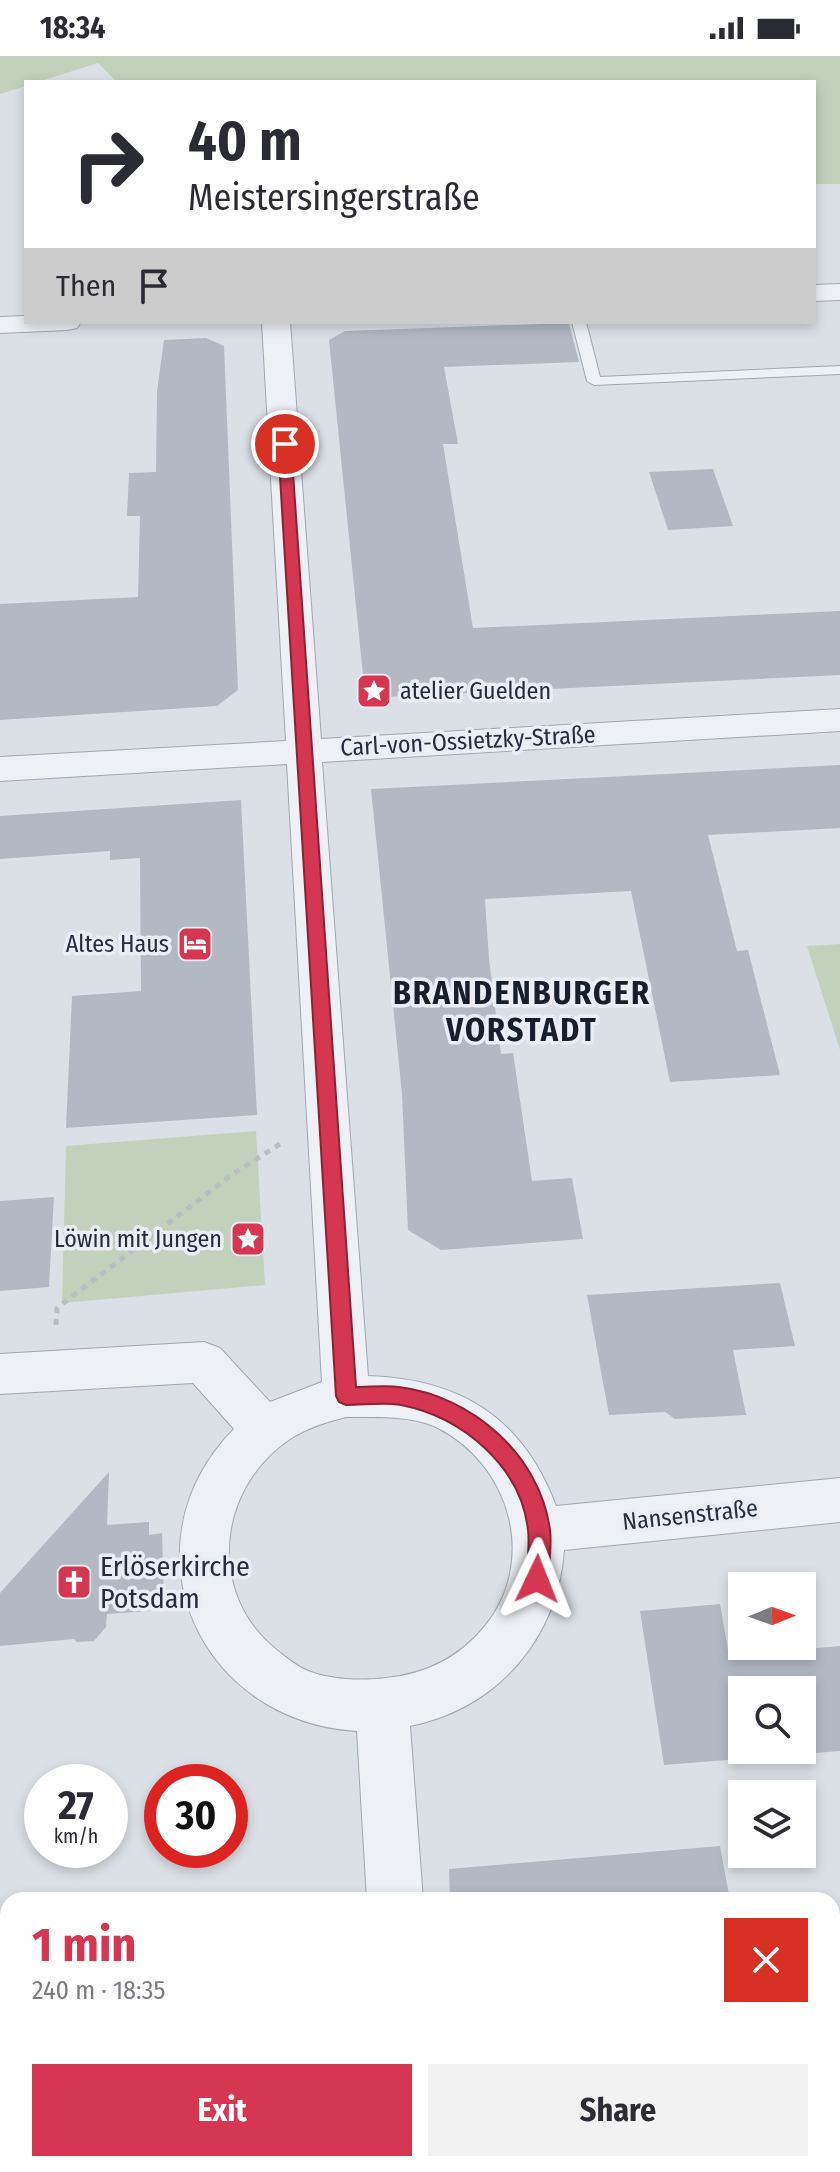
<!DOCTYPE html>
<meta charset="utf-8">
<style>
:root{--surface:#fff;--page:#f2f2f3;--text:#2b2b33;--muted:#7c7c81;--accent:#d53652}
body{margin:0;font-family:"Fira Sans Condensed",sans-serif;background:var(--page);color:var(--text);height:100vh;display:flex;flex-direction:column;font-size:30px;white-space:nowrap}
*{box-sizing:border-box;margin:0}
p{font-size:26px;color:var(--muted)}
.icon{flex:none;width:44px;height:44px;fill:none;stroke:currentColor;stroke-width:2;stroke-linecap:round;stroke-linejoin:round}
.map{position:relative;flex:1;overflow:hidden}
.details{position:absolute;left:0px;top:1836px;width:840px;height:280px;display:flex;flex-direction:column;background:var(--surface);border-radius:24px 24px 0 0;box-shadow:0 4px 12px #0003}
.details>*{flex:none}
.guide{position:absolute;left:24px;top:24px;width:792px;height:244px;border-radius:0px;box-shadow:0 4px 12px #0003;background:#fff;color:var(--text);overflow:hidden}
.needle{width:52px;rotate:89deg}
.buttons{position:absolute;left:728px;top:1516px;display:grid;gap:16px}
.buttons a{display:grid;place-items:center;width:88px;height:88px;border-radius:0px;background:var(--surface);box-shadow:0 4px 12px #0003;font-size:40px}
.speed{position:absolute;left:24px;top:1708px;display:flex;gap:16px;font-size:40px;font-weight:700;text-align:center}
.speed>*{display:grid;place-content:center;width:104px;height:104px;border-radius:50%;background:var(--surface);box-shadow:0 4px 12px #0003;line-height:1}
.speed small{font-size:20px;font-weight:400}
.speed .limit{border:12px solid #d22;background:#fff;color:#111}
.pin{position:absolute;display:grid;place-items:center;width:68px;height:68px;color:#fff;margin:-34px;border:4px solid #fff;border-radius:50%;box-shadow:0 2px 8px #0007}
.me{position:absolute;width:88px;margin:-44px;rotate:2deg;stroke-linejoin:round;filter:drop-shadow(0 0 6px #0008)}
.turn{display:flex;align-items:center;gap:28px;height:168px;padding:0 32px;font-size:36px}
.turn .icon{width:104px;height:104px;stroke-width:2.5}
.turn b{display:block;font-size:56px;line-height:68px}
.then{display:flex;align-items:center;height:76px;padding:0 32px;background:#0003;gap:16px;font-size:30px}
.round{display:grid;place-items:center;flex:none;width:84px;height:84px;border-radius:0px;background:var(--page)}
.overview{display:flex;align-items:center;justify-content:space-between;height:136px;padding:0 32px}
h1{font-size:48px;font-weight:700;line-height:60px;color:var(--accent)}
.button{display:flex;gap:16px;margin-top:auto;padding:16px 32px}
.button a{flex:1;height:92px;border-radius:0px;background:var(--accent);color:#fff;font-size:32px;font-weight:700;line-height:92px;text-align:center}
.button a+a{background:var(--page);color:var(--text)}
.status{display:flex;justify-content:space-between;align-items:center;height:56px;padding:0 40px;background:var(--surface);direction:ltr}
.status svg{height:22px;fill:currentColor}
.map>svg:first-child{display:block}
</style>
<div class="status"><b>18:34</b><svg viewBox="0 0 49 12"><path d="M0 12V9h3v3zM5 12V6h3v6zM10 12V3h3v9zM15 12V0h3v12zM26 1h20v11H26zM47 4h2v5h-2z"/></svg></div>
<div class="map">
<svg width="840" height="2116" viewBox="0 0 840 2116">
<rect width="100%" height="100%" fill="#dbe0e6"/>
<g fill="#c1d1bb">
<path d="M0,0H840V128H814V26H117L98,7L38,26H26V30L0,38Z"/>
<path d="M840,888V994L807,890Z"/>
<path d="M256,1075L265,1229L62,1247L66,1090Z"/>
</g>
<g fill="#b2b9c3" fill-rule="evenodd">
<path d="M569,267L579,306L444,311L458,388H443L473,572L840,555V619L383,641L364,629L329,284L345,275Z"/>
<path d="M206,282L224,290L238,634L217,650L0,664V548L138,541L140,460H127L129,417L156,416L157,335L164,284Z"/>
<path d="M713,413L733,470L668,474L649,416Z"/>
<path d="M840,709V772L708,779L737,895L748,894L780,1019L670,1026L631,835L485,843L489,903L501,998L513,997L532,1125L572,1122L583,1183L441,1194L408,1174L402,1038L371,733Z"/>
<path d="M241,744L257,1059L66,1072L72,940L141,935L140,802L110,804V795L0,803V760Z"/>
<path d="M54,1141L49,1231L0,1235V1145Z"/>
<path d="M780,1227L795,1290L733,1294L746,1359L675,1363L665,1356L609,1359L587,1239Z"/>
<path d="M109,1416L107,1469L149,1466V1479L162,1477L164,1540L149,1542V1555L107,1558L106,1571L94,1585L77,1586L74,1583L0,1590V1537Z"/>
<path d="M720,1548L729,1600L840,1590V1695L664,1709L640,1555ZM742,1634H802V1694H742Z"/>
<path d="M720,1790L730,1844H450L449,1813Z"/>
</g>
<g fill="none" stroke-linecap="round" stroke-linejoin="round">
<defs>
<g id="service">
<path d="M572,266H586L600,321L840,310V318L594,329L587,325Z"/>
<path d="M8,1872V1900L0,1901V1873Z"/>
</g>
<g id="minor">
<path d="M840,228V244L814,245V229Z"/>
<path d="M26,260V266H81L77,272L67,274L0,277V261Z"/>
<path d="M262,266H290L321,683L840,653V675L322,706L368,1320C461,1323 523,1362 556,1450L840,1422V1466L564,1494C558,1582 497,1653 410,1670L423,1844H367L357,1675C198,1666 120,1489 234,1373L193,1327L0,1338V1298L204,1286L220,1292L270,1346L322,1326L287,708L0,725V701L286,685ZM346,1361C374,1361 410,1359 436,1371C511,1408 538,1505 485,1570C459,1602 426,1618 386,1622C361,1625 331,1624 308,1615C296,1610 287,1602 278,1595C206,1539 216,1433 290,1383C307,1372 326,1366 346,1361Z"/>
<rect x="384" y="2108" width="62" height="8"/>
</g>
</defs>
<use href="#service" stroke="#a0a7b0" stroke-width="2"/>
<use href="#minor" stroke="#a0a7b0" stroke-width="2"/>
<path stroke="#b9bec5" stroke-width="5" stroke-dasharray="6 6" stroke-linecap="butt" d="M56,1269L57,1252L233,1118L280,1088"/>
<g stroke="#b9bec5" stroke-width="6" stroke-dasharray="8 8" stroke-linecap="butt">
<path d="M0,2092L8,2091"/>
<path d="M179,2108V2116"/>
<path d="M26,2116L27,2108"/>
</g>
<use href="#service" fill="#edf0f5" fill-rule="evenodd"/>
<use href="#minor" fill="#edf0f5" fill-rule="evenodd"/>
</g>
<path fill="#d53652" stroke="#8a2335" stroke-width="2" d="M285,384L291,388L356,1331C370,1331 385,1329 399,1331C472,1340 540,1399 550,1474C552,1489 549,1507 548,1523L545,1530L537,1533L529,1530L526,1523C527,1507 530,1490 528,1474C521,1410 462,1361 401,1349C384,1346 364,1349 346,1349L339,1346L336,1340L278,388Z"/>
<defs>
<symbol id="sight-square" viewBox="-11 -11 22 22"><rect x="-9" y="-9" width="18" height="18" rx="4" fill="#d53652" stroke="#eaeef4"/><path d="M0-6L1.8-2.2L6-1.7L2.9 1.2L3.7 5.4L0 3.3L-3.7 5.4L-2.9 1.2L-6-1.7L-1.8-2.2Z" fill="#fff"/></symbol>
<symbol id="hotel-square" viewBox="-11 -11 22 22"><rect x="-9" y="-9" width="18" height="18" rx="4" fill="#d53652" stroke="#eaeef4"/><path d="M-6-4.5h1.5V1H6V5H4.5V3h-9V5H-6ZM-4 0a1.8 1.8 0 1 1 3.6 0ZM.5 0V-2.5h3Q6-2.5 6 0Z" fill="#fff"/></symbol>
<symbol id="church-square" viewBox="-11 -11 22 22"><rect x="-9" y="-9" width="18" height="18" rx="4" fill="#d53652" stroke="#eaeef4"/><path d="M-1.2-6h2.4v3.5h3.3v2.4h-3.3V6h-2.4V-.1h-3.3v-2.4h3.3Z" fill="#fff"/></symbol>
</defs>
<g fill-rule="evenodd">
<use href="#sight-square" x="354" y="615" width="40" height="40"/>
<use href="#hotel-square" x="175" y="868" width="40" height="40"/>
<use href="#sight-square" x="228" y="1163" width="40" height="40"/>
<use href="#church-square" x="54" y="1506" width="40" height="40"/>
</g>
<g text-anchor="middle" dominant-baseline="central" stroke-width="7" stroke-linejoin="round" paint-order="stroke">
<g font-size="24" fill="#242e3d" stroke="#eaeef4" text-anchor="end">
<text x="400" y="635" text-anchor="start">atelier Guelden</text>
<text x="169" y="888">Altes Haus</text>
<text x="222" y="1183">Löwin mit Jungen</text>
</g>
<g font-size="24" fill="#242e3d" stroke="#eaeef4">
<text transform="translate(468 685) rotate(-3)">Carl-von-Ossietzky-Straße</text>
<text transform="translate(690 1459) rotate(-6)">Nansenstraße</text>
</g>
<g font-size="28" fill="#242e3d" stroke="#eaeef4" text-anchor="start">
<text x="100" y="1510">Erlöserkirche<tspan x="100" dy="32">Potsdam</tspan></text>
</g>
<g font-size="32" font-weight="bold" letter-spacing="2" fill="#171f2d" stroke="#eaeef4">
<text x="522" y="937">BRANDENBURGER<tspan x="522" dy="37">VORSTADT</tspan></text>
</g>
</g>
</svg>
<div class="buttons">
<a><svg class="needle" viewBox="-14 -14 28 28"><path d="M0-13l5 13h-10z" fill="#e53935"/><path d="M0 13l5-13h-10z" fill="#7c7c81"/></svg></a>
<a><svg class="icon" aria-label="search" viewBox="0 0 24 24"><circle cx="10" cy="10" r="6"/><path d="M15 15l6 6"/></svg></a>
<a><svg class="icon" aria-label="layers" viewBox="0 0 24 24"><path d="M12 4l9 5-9 5-9-5zM3 14l9 5 9-5"/></svg></a>
</div>
<div class="speed"><div>27<small>km/h</small></div><div class="limit">30</div></div>
<div class="pin" style="left:285px;top:388px;background:#d93025"><svg class="icon" aria-label="arrive" viewBox="0 0 24 24"><path d="M6 21V4h12l-3 4 3 4H6"/></svg></div>
<svg class="me" style="left:537px;top:1523px" viewBox="-20 -20 40 40"><path d="M0-17L14 15 0 8-14 15z" fill="#d53652" stroke="#fff" stroke-width="4"/></svg>
<div class="guide">
<div class="turn"><svg class="icon" aria-label="right" viewBox="0 0 24 24"><path d="M7 20v-9h11M14 6l5 5-5 5"/></svg><div><b>40 m</b>Meistersingerstraße</div></div>
<div class="then">Then<svg class="icon" aria-label="arrive" viewBox="0 0 24 24"><path d="M6 21V4h12l-3 4 3 4H6"/></svg></div>
</div>
<section class="details">
<div class="overview"><div><h1>1 min</h1><p>240 m · 18:35</p></div><a class="round" style="background:#d93025;color:#fff"><svg class="icon" aria-label="close" viewBox="0 0 24 24"><path d="M6 6l12 12M18 6L6 18"/></svg></a></div>
<div class="button"><a>Exit</a><a>Share</a></div>
</section>
</div>
